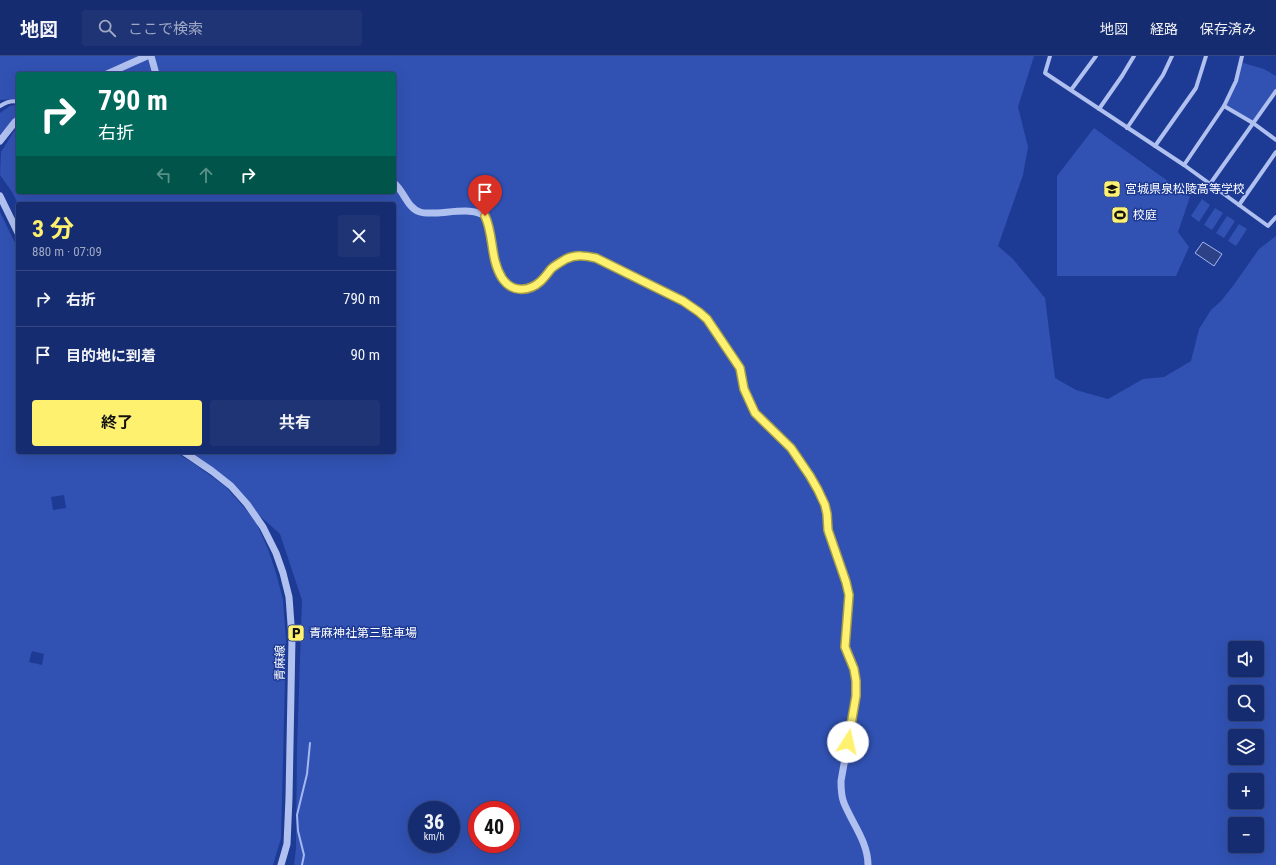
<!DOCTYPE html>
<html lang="ja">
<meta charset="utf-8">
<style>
:root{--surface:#162c70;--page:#1f3475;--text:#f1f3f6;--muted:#9ea7c3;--line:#354883;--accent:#fef16f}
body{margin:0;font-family:"Roboto Condensed","Noto Sans JP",sans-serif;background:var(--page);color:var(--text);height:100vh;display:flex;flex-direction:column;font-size:15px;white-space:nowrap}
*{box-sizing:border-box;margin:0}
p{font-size:13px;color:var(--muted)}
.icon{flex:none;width:22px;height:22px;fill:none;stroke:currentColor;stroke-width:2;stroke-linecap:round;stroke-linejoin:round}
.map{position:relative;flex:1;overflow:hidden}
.sheet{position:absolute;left:16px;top:146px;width:380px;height:252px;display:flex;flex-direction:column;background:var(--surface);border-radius:4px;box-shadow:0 4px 16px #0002,0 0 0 1px var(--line)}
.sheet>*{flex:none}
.guide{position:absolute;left:16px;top:16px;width:380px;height:122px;border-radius:4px;box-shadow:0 4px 16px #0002,0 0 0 1px var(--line);background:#00695c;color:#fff;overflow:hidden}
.tools{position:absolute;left:1228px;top:585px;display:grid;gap:8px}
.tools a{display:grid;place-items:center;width:36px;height:36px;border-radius:4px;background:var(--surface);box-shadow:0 4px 16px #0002,0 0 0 1px var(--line);font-size:20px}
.speed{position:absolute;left:408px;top:745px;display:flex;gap:8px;font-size:20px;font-weight:700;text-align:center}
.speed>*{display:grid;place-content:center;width:52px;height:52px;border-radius:50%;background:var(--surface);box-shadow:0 4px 16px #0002,0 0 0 1px var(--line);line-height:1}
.speed small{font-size:10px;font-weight:400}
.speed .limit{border:6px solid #d22;background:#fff;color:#111}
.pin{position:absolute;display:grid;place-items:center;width:34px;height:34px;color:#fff;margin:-41px -17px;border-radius:50% 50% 50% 0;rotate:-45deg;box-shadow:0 0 4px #0007}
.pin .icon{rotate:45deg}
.me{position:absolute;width:44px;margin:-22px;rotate:10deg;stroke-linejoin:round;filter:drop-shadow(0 0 3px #0008)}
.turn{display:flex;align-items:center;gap:14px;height:84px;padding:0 16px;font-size:18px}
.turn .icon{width:52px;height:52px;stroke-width:2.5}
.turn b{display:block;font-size:28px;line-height:34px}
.lanes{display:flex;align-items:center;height:38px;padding:0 16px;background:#0003;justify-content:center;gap:20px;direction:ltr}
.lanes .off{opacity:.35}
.round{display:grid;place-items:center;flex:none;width:42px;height:42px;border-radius:4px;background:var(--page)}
.headline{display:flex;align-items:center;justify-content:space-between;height:68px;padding:0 16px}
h1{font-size:24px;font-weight:700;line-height:30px;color:var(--accent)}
.button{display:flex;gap:8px;margin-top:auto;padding:8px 16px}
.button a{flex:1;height:46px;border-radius:4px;background:var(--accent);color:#111;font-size:16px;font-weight:700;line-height:46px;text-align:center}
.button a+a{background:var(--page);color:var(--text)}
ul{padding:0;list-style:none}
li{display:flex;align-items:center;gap:12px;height:56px;padding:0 16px;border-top:1px solid var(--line)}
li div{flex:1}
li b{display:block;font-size:15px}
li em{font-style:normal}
header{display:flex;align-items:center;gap:24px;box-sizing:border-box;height:56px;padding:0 20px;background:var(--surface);border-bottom:1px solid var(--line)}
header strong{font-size:19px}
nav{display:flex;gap:22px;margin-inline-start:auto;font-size:14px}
.search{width:280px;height:36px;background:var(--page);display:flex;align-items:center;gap:10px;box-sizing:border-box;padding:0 14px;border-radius:4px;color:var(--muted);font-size:15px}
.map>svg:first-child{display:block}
</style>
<header>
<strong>地図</strong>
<div class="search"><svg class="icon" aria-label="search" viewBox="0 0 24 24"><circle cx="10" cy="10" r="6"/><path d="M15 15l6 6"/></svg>ここで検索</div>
<nav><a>地図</a><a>経路</a><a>保存済み</a></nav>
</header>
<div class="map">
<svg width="1276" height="809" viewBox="0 0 1276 809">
<rect width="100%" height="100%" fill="#1d3a95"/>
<g fill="#3152b3" fill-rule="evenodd">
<path d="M0,0H1034L1018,51L1028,91L1023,119L998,190L1013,203L1045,242L1055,322L1076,334L1108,343L1143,323L1164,321L1191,305L1199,273L1211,254L1221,245L1233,230L1259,193L1276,180V809H294L296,792L297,693L302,544L280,478L188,396H394V148H18L12,136L0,119L1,96L14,75L18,74V136H394V18H18V43L0,44ZM1235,592H1257V614H1235ZM1235,636H1257V658H1235ZM1235,680H1257V702H1235ZM1235,724H1257V746H1235ZM417,754H451V788H417ZM477,754H511V788H477ZM1235,768H1257V790H1235Z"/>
<path d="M1240,6L1264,13L1276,20V35L1253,67L1224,50L1236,25Z"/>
<path d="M15,49L18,50V59L0,78V57L10,50Z"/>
<path d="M1094,72L1190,141L1178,176L1189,191L1176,220H1057V120Z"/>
<path d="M1202,143L1210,149L1199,166L1191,160Z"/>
<path d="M1215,152L1223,157L1212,174L1204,169Z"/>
<path d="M0,156L18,193V396H175L193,407L226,431L255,464L268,493L276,517L283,544L286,585L281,782L273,809H0ZM64,439L66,452L53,454L51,441ZM32,595L44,598L42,609L29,606Z"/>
<path d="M1227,160L1235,165L1224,182L1216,177Z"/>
<path d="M1239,168L1247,173L1236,190L1228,185Z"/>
</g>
<path fill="#2c4186" stroke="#a4b8f1" d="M1203,186L1222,198L1214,210L1195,197Z"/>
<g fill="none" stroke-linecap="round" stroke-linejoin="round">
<path stroke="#a4b8f1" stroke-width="2" d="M302,809L304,799L298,775L297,759L307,718L310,687"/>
<g stroke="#b0c0ef" stroke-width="4">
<path d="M1050,0L1045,17L1184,109L1268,170L1276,161"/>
<path d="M1071,34L1096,0"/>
<path d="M0,50C5,47 12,44 18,46"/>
<path d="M1224,50L1253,67L1276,84"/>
<path d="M1099,53L1122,20L1134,0"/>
<path d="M1127,72L1163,19L1172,0"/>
<path d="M1155,90L1196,32L1206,0"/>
<path d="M1184,109L1224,50L1236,25L1242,0"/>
<path d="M1210,128L1276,35"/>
<path d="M1239,149L1276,96"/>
</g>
<g stroke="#b0c0ef" stroke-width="7">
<path d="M151,0L156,18"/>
<path d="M107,18L147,0"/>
<path d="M0,85L15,66L18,64"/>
<path d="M394,127C404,135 407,152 420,156C435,161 474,148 485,161C489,166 489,173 490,179C492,196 498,231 519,233C548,236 551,189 596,202L683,245L699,256L707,263L740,312L744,333L755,357L791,392L811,420L818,434L825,449L828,473L831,484L846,526L849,539V551L846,571L845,591L854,613L856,625V640L841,725C841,732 841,740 844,747C852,767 868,786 868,809"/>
<path d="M0,140L18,177"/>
<path d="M184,396L212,415L231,430L247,448L263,471L276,497L283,517L289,541L292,582L289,742L287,788L281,809"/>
</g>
</g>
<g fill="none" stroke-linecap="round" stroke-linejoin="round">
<defs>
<path id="route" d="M485,160C494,179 490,203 502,222C512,237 529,236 541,225C545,221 548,217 551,213C555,209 561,206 566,203C576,198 586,200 596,202L683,245L699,256L707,263L740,312L744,333L755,357L791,392L810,420L818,434L825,449L827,458L828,474L846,526L849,539L845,591L854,613L856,625V640L848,686"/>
</defs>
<use href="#route" stroke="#a59d48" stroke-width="10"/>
<use href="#route" stroke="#fef16f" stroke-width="7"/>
</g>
<defs>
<symbol id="school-square" viewBox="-11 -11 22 22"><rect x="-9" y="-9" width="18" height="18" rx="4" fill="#fef16f" stroke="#1d3a95"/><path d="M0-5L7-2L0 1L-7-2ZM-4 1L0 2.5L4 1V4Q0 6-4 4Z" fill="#111"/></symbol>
<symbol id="stadium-square" viewBox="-11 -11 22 22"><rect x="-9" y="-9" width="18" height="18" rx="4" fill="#fef16f" stroke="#1d3a95"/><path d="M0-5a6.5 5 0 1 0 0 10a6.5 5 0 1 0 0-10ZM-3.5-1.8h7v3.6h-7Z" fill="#111"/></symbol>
<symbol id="parking-square" viewBox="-11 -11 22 22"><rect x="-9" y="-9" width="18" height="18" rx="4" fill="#fef16f" stroke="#1d3a95"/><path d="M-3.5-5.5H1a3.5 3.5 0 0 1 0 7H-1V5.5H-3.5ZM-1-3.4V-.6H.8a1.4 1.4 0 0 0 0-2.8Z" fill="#111"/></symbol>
</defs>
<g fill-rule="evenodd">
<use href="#school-square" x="1102" y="123" width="20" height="20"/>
<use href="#stadium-square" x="1110" y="149" width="20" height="20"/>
<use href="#parking-square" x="286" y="567" width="20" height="20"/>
</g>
<g text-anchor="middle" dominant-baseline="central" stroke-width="3" stroke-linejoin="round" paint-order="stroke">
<g font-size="12" fill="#fff" stroke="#1d3a95" text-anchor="start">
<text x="1125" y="133">宮城県泉松陵高等学校</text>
<text x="1133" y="159">校庭</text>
<text x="309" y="577">青麻神社第三駐車場</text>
</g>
<g font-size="12" fill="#fff" stroke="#1d3a95">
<text transform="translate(280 607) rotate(-89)">青麻線</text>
</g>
</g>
</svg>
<div class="tools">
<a><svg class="icon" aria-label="sound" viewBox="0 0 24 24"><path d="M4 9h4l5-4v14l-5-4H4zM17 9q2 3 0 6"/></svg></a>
<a><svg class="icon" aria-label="search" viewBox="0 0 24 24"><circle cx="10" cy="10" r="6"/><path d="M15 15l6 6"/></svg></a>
<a><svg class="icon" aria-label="layers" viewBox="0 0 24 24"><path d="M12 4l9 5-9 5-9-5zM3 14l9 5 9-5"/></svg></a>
<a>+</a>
<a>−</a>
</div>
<div class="speed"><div>36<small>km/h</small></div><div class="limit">40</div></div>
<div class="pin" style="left:485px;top:160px;background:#d93025"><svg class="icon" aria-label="arrive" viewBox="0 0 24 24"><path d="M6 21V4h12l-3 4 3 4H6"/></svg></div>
<svg class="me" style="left:848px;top:686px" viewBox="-20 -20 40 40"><circle r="19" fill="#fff"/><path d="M0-13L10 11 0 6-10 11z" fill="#fef16f"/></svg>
<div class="guide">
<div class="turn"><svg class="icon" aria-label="right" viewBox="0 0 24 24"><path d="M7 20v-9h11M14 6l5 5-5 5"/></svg><div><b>790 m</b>右折</div></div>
<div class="lanes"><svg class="icon off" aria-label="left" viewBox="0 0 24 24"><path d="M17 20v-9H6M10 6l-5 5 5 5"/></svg><svg class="icon off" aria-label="ahead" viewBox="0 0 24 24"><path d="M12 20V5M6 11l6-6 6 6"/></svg><svg class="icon" aria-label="right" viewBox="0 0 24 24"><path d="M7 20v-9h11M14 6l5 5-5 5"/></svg></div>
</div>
<section class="sheet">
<div class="headline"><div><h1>3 分</h1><p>880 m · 07:09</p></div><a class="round"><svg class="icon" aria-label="close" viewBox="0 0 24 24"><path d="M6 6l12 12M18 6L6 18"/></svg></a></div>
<ul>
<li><svg class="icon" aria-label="right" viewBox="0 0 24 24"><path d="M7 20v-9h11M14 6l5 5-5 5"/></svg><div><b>右折</b></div><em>790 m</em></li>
<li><svg class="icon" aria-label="arrive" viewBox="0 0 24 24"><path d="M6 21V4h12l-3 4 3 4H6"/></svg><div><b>目的地に到着</b></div><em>90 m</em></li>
</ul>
<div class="button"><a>終了</a><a>共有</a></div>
</section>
</div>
